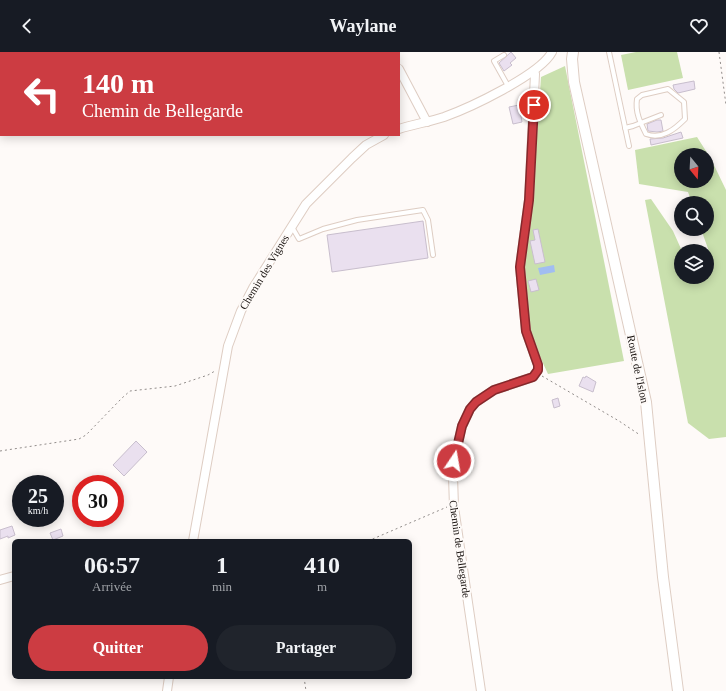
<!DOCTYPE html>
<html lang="fr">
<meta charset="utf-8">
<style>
:root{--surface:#171b24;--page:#20242c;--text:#f1f3f6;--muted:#9ea1a6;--accent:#cc3c42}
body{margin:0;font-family:Georgia,serif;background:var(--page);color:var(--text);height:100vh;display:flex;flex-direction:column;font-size:15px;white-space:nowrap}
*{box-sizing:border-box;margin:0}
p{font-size:13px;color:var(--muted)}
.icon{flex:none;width:22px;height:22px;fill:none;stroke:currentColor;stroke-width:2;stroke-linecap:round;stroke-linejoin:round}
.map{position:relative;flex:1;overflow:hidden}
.details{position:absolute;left:12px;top:487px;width:400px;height:140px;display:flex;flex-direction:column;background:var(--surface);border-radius:6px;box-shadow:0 2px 10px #0003}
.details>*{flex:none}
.hud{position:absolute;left:0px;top:0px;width:400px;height:84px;box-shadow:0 2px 10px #0003;background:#cc3c42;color:#fff;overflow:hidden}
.needle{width:26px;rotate:162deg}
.buttons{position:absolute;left:674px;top:96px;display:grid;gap:8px}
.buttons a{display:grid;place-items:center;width:40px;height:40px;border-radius:50%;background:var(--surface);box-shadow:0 2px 10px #0003;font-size:20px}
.speed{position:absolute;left:12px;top:423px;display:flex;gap:8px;font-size:20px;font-weight:700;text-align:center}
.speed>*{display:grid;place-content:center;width:52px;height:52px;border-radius:50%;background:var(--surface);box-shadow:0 2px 10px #0003;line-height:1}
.speed small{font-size:10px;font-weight:400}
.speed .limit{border:6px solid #d22;background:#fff;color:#111}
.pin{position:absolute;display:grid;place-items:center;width:34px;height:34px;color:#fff;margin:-17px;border:2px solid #fff;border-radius:50%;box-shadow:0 1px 4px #0007}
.me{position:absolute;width:44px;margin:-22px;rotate:12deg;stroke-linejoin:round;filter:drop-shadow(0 0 3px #0008)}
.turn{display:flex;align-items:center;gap:14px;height:84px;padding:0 16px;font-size:18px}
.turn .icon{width:52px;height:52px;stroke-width:2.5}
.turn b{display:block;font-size:28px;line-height:34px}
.eta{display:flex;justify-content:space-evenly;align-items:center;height:68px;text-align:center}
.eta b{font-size:24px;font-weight:600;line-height:28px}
.action{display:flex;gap:8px;margin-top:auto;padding:8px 16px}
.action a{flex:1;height:46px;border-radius:24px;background:var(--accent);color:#fff;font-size:16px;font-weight:600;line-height:46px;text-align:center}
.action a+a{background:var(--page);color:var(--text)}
header{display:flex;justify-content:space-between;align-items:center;height:52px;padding:0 16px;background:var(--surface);font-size:18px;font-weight:600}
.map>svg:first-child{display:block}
</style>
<header><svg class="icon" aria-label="back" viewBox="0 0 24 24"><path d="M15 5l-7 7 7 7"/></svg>Waylane<svg class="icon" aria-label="heart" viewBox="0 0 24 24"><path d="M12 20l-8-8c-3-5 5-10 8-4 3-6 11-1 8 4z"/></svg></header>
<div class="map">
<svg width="726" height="639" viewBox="0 0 726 639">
<rect width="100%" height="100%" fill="#fefaf8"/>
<g fill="#c9e0ad" fill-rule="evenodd">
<path d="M636,0H677L683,26L628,38L621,3Z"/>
<path d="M565,14L624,309L548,322L528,279L523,213L535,113L541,25Z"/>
<path d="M697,85L711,107L726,138V385L709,387L688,371L645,148L651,147L673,179L682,199H681V225H707V212L712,208L701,177H707V151H692L688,140L639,132L635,98ZM681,103H707V129H681Z"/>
</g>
<path fill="#a1bdf1" d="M554,213L555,220L540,223L538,216Z"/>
<g fill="#eae0ef" stroke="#c8becd">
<path d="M511,0L516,6L510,11L512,13L504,19L499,11Z"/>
<path d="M694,29L695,37L678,41L674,37L673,33Z"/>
<path d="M519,53L522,70L513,72L509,55Z"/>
<path d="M657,68H661L663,79L657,80L648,79L647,72Z"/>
<path d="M681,80L683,86L651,93L650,87L663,86Z"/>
<path d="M423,169L428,206L332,220L327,183Z"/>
<path d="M538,177L545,210L535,212L530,189L535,188L533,178Z"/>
<path d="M536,227L539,238L531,240L528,229Z"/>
<path d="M586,324L596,330L593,340L579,334L583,325L585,326Z"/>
<path d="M558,346L560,354L554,356L552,348Z"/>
<path d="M136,389L147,400L124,424L113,413Z"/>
<path d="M12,474L15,483L8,486V484L0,487V478Z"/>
<path d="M61,477L63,484L53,488L50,481Z"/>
</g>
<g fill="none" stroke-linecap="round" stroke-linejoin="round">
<defs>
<g id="service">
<path d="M609,0L629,94"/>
<path d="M504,3L494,9L508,34"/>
<path d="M668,37L684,50L685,67C675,77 662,88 646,82C640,70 635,60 637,47L642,43Z"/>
<path d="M625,76L633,74L661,63"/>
<path d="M292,175L299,187L323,177L357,168L423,158L428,168L433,203"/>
</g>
<g id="minor">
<path d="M390,0V1"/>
<path d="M399,17L427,70"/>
<path d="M399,77C414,72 429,70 444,65C469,56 540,23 552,0"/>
<path d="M193,489L228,294L241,259L253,236L306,152L352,106L366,93L384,83"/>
<path d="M0,528L14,524"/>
<path d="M167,639L169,625"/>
<path d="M481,639L454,455L453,424L454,409L462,374L470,357L476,350L494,338L533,325L538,318V313L526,279L520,215L529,148L535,22L534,19"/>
</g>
<path id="tertiary" d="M573,0L572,7L574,30L646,350L663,525L678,639"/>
</defs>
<use href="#service" stroke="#decdc3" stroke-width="6"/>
<use href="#minor" stroke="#decdc3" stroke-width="10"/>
<use href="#tertiary" stroke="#decdc3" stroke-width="12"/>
<g stroke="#918c8a" stroke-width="1" stroke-dasharray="2 3" stroke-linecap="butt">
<path d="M719,0L726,53"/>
<path d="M542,324L619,369L640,383"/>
<path d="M0,399L79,387L86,383L122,346L130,339L175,334L208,323L215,319"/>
<path d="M368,489L447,455"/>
<path d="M304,625L306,639"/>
</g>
<use href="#service" stroke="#fff" stroke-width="4"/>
<use href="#minor" stroke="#fff" stroke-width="8"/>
<use href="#tertiary" stroke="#fff" stroke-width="10"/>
</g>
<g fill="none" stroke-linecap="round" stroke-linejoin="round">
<defs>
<path id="route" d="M454,409L462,374L470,357L476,350L494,338L533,325L538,318V313L526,279L520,215L529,148L534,53"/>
</defs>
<use href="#route" stroke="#85272b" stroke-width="10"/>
<use href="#route" stroke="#cc3c42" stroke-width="7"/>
</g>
<g text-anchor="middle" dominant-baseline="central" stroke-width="4" stroke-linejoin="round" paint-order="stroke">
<g font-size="11" fill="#16100d" stroke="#fefaf8">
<text transform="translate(264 220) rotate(-59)">Chemin des Vignes</text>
<text transform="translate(638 317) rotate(78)">Route de l'Islon</text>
<text transform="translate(460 497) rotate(82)">Chemin de Bellegarde</text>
</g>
</g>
</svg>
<div class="buttons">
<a><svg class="needle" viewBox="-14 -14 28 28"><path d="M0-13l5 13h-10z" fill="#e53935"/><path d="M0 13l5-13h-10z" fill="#9ea1a6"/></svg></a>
<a><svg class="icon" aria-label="search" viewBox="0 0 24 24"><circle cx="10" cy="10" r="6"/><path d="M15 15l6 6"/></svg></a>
<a><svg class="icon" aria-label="layers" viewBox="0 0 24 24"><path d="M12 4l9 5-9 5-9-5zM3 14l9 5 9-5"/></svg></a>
</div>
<div class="speed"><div>25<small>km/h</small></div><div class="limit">30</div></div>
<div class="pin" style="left:534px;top:53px;background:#d93025"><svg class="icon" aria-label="arrive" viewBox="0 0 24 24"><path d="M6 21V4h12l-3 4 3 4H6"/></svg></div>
<svg class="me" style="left:454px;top:409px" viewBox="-20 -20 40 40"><circle r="17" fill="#cc3c42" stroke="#fff" stroke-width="3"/><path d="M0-11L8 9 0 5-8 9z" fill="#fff"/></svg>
<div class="hud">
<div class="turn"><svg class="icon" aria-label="left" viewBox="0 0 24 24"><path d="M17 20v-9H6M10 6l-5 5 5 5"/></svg><div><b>140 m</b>Chemin de Bellegarde</div></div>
</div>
<section class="details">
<div class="eta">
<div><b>06:57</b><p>Arrivée</p></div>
<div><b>1</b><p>min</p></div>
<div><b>410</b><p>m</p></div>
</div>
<div class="action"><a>Quitter</a><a>Partager</a></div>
</section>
</div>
